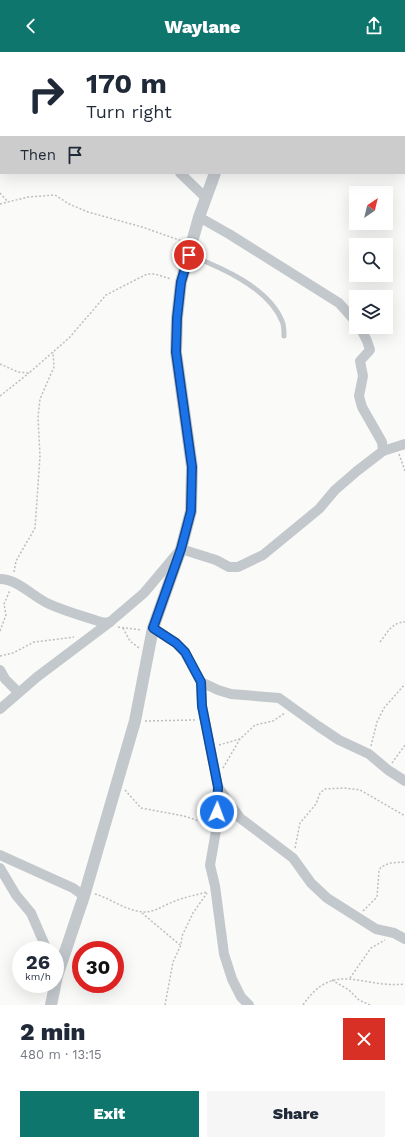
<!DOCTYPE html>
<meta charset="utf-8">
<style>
:root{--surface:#fff;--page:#f6f6f7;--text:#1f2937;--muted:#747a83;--accent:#0f766e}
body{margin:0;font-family:"Work Sans",sans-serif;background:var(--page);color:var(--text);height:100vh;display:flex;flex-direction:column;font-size:15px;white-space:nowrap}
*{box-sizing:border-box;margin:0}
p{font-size:13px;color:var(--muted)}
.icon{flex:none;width:22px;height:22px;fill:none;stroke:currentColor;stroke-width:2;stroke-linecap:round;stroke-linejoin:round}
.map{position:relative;height:953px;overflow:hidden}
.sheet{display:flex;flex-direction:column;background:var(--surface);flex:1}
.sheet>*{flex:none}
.top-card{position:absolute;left:0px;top:0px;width:405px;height:122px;box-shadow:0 4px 16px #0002;background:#fff;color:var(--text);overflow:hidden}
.needle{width:26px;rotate:35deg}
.tools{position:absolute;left:349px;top:134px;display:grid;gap:8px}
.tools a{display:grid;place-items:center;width:44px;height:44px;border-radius:0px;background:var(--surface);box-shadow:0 4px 16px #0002;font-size:20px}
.speed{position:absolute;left:12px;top:889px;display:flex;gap:8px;font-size:20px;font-weight:700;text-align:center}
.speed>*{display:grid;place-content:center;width:52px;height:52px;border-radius:50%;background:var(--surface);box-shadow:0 4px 16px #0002;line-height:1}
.speed small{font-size:10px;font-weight:400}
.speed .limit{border:6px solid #d22;background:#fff;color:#111}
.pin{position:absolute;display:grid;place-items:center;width:34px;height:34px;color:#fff;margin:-17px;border:2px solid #fff;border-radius:50%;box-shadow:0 1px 4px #0007}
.me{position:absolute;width:44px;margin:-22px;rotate:2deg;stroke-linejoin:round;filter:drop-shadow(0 0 3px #0008)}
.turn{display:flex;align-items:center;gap:14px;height:84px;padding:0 20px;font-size:18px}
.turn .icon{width:52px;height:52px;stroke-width:2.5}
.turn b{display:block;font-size:28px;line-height:34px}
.then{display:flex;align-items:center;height:38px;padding:0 20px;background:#0003;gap:8px;font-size:15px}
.round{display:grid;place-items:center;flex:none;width:42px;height:42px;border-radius:0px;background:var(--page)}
.head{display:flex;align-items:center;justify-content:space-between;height:68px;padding:0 20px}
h1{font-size:24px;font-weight:800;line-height:30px}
.button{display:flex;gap:8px;margin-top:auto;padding:8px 20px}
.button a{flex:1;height:46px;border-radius:0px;background:var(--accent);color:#fff;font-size:16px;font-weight:800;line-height:46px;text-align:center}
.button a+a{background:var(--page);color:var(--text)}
header{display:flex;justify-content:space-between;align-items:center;height:52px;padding:0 20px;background:var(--accent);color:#fff;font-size:18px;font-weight:800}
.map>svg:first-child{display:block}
</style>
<header><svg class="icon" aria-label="back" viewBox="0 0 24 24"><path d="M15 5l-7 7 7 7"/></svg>Waylane<svg class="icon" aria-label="share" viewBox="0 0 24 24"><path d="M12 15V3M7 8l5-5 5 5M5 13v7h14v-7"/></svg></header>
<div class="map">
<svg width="405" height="953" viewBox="0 0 405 953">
<rect width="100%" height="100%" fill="#fafaf8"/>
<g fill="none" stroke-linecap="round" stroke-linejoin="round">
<g stroke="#bbbfc2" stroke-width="1.5" stroke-dasharray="2 2" stroke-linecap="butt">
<path d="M131,0L133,1"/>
<path d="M151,0L152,1"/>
<path d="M0,141L8,150"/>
<path d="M0,152L28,145L55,143L69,152L88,160L142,175L182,189"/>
<path d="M0,312L18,320L29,321L69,286L106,243L147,222H155L171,227"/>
<path d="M0,344L29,321"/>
<path d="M399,402L405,419"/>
<path d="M14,520L16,509L35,476L40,404L38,365L40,347L54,315L53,300"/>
<path d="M118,575L142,578"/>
<path d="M123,576L130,589L139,596"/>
<path d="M0,579L6,563L4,552L10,538"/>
<path d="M380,590C387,581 392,570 405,570"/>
<path d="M0,604L13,601L34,590L74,585"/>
<path d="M145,669L195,668"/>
<path d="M219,693L240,687L255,673L273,669L285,661"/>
<path d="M371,694L377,670L384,656L405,632"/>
<path d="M392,711L405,693"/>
<path d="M223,716L240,687"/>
<path d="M125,738L141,756L184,764L208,772"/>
<path d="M295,796L300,771L316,752L320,741L325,737L344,736L360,738L405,764"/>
<path d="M95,842C109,846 122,856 137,859C152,863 161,854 175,849C185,845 196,843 207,840"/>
<path d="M363,859L377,845L379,819L381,815L390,811L405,810"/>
<path d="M142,861L180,893"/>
<path d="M350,926L371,896L385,888"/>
<path d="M332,928L349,938L359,948L370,953"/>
<path d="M165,953L173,910L181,893L182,884L193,861L207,841"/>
<path d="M303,953C334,907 362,937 405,932"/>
</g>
<path stroke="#c3c8cc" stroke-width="5" d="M189,203C220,215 268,235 282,269C284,273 284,279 284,284"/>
<g stroke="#c3c8cc" stroke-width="10">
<path d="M89,1V0"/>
<path d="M342,1L343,0"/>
<path d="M0,48H1"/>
<path d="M404,97L405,99"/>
<path d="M180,121L206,146"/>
<path d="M199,165L229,182L339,251L356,270"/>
<path d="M360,275L367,289L370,298L360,309L363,324L359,344L362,355L382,390L383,399"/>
<path d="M0,527C18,527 33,545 49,552C67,560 86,565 104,571L110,570"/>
<path d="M153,576L176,591L185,601L201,630L202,654L218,735L217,773L210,813L215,834L224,902L232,927L241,945L249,953"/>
<path d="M0,618L5,627L18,640"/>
<path d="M201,630L218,638L231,642L279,646L318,674L339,688L369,702L388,718L405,729"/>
<path d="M0,657L37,625L110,570L144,541L181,497L216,508L229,515H238L263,503L319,457L335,438L357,419L383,399L405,392"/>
<path d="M218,735L240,766L293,806L311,831L327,846L376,877L394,881L405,887"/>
<path d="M0,803L73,836L84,844"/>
<path d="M0,816L16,843L31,861L47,898"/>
</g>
<g stroke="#c3c8cc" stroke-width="12">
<path d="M249,1V0"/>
<path d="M51,953L57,924L84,844L135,669L153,576L181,497L191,459L192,415L176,300L177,266L181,230L199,165L215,121"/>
</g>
</g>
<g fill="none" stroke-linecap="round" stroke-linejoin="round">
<defs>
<path id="route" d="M189,203L181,230L177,266L176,300L192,415L191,459L181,497L153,576L176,591L185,600L201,630L202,654L218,735L217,760"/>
</defs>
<use href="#route" stroke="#114b97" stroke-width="10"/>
<use href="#route" stroke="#1a73e8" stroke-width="7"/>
</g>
</svg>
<div class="tools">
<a><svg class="needle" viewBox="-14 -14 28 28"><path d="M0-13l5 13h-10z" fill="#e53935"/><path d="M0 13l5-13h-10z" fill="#747a83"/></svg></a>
<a><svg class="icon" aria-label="search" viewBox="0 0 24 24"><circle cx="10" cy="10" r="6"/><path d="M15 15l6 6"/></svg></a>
<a><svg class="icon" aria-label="layers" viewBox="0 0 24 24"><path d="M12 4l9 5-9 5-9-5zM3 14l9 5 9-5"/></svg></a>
</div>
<div class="speed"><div>26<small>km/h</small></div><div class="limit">30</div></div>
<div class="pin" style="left:189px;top:203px;background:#d93025"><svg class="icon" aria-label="arrive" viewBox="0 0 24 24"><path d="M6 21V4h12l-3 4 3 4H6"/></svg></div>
<svg class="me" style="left:217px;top:760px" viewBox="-20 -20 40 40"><circle r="17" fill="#1a73e8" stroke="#fff" stroke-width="3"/><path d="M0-11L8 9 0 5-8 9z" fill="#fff"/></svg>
<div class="top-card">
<div class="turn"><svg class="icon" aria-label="right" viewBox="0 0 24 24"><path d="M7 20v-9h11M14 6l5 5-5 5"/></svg><div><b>170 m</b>Turn right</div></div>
<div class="then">Then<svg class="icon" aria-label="arrive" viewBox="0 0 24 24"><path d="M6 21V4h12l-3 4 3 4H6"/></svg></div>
</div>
</div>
<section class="sheet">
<div class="head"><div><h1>2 min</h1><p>480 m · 13:15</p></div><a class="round" style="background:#d93025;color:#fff"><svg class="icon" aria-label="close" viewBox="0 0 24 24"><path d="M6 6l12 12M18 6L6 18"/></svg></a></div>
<div class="button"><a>Exit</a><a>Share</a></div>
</section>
